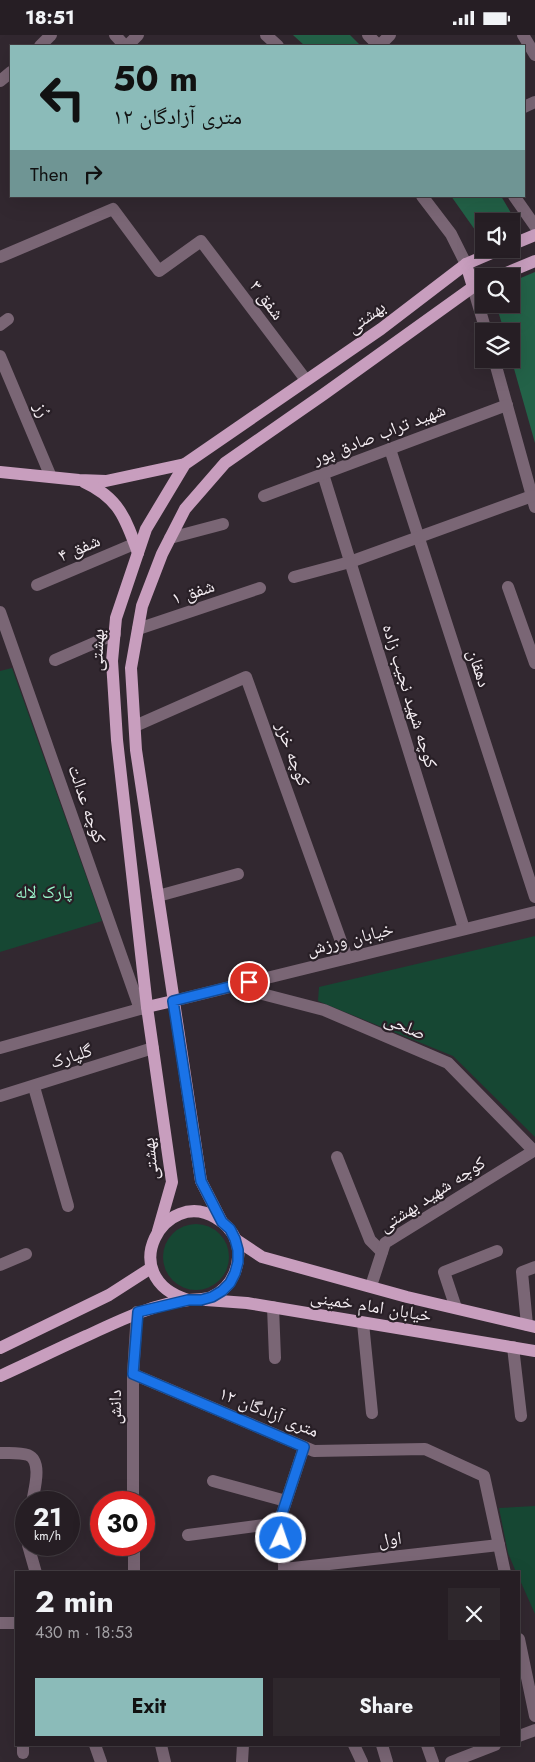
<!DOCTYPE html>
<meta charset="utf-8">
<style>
:root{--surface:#261e24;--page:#2e272c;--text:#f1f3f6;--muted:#a4a2a6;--line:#423c41;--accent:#8bbbb9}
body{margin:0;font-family:Jost,"Noto Naskh Arabic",sans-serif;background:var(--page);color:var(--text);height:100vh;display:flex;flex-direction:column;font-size:19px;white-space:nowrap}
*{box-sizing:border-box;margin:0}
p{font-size:16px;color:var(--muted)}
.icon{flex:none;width:28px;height:28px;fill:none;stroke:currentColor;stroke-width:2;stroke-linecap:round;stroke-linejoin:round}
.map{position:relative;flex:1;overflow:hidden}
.details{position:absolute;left:15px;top:1536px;width:505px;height:175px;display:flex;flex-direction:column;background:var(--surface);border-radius:0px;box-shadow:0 5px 20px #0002,0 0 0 1px var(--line)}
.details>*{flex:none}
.hud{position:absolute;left:10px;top:10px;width:515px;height:152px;border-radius:0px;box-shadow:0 5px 20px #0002,0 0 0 1px var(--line);background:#8bbbb9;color:#111;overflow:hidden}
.tools{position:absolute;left:475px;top:178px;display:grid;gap:10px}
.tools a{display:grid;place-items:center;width:45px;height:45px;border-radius:0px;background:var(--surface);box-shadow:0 5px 20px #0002,0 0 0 1px var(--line);font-size:25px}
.speed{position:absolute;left:15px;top:1456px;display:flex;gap:10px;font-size:25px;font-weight:700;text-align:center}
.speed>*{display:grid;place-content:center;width:65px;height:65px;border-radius:50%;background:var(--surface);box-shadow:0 5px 20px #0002,0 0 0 1px var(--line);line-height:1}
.speed small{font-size:12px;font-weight:400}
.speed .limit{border:8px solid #d22;background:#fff;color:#111}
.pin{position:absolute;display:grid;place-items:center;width:42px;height:42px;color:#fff;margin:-21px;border:2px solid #fff;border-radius:50%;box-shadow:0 1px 5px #0007}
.me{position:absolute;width:55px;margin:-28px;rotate:3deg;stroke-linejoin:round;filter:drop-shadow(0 0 4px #0008)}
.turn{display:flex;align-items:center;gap:18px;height:105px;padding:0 20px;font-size:22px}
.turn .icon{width:65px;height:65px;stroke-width:2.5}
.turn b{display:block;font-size:35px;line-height:42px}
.then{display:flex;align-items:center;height:48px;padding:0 20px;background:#0003;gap:10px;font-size:19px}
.round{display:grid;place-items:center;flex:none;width:52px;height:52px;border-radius:0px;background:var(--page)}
.headline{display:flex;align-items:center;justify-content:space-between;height:85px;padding:0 20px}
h1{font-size:30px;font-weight:700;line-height:38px}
.primary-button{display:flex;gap:10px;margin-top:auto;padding:10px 20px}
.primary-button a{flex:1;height:58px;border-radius:0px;background:var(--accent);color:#111;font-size:20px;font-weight:700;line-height:58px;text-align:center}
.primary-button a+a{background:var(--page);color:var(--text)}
.status{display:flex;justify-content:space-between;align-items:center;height:35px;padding:0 25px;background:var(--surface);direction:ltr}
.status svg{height:14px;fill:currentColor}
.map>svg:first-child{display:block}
</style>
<div class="status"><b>18:51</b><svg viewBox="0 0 49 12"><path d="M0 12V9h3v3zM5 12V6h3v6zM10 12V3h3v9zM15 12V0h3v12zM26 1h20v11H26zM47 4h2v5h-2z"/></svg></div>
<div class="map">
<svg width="535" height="1727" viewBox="0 0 535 1727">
<rect width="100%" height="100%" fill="#322830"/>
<g fill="#164733">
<path d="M12,633L102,886L0,917V636Z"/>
<path d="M535,901V1102L453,1021L318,966L319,952Z"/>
<circle cx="196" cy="1222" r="33"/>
<path d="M535,1471V1579L519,1543V1538L516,1537L508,1518L499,1473Z"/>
</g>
<g fill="#236248">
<path d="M293,0H350L361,11H305Z"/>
<path d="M451,161H501L518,190L511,192V186H484V201L480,202Z"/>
<path d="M535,237V408L511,323V296H504L496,269H511V247Z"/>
</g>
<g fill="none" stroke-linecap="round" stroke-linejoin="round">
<g stroke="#7a6675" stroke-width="12">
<path d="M115,0L125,11"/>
<path d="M266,0L278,11"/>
<path d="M368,0L379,11"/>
<path d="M523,0L535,20"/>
<path d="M40,11L51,0"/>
<path d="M127,11L138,0"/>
<path d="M379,11L390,0"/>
<path d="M0,46L11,37"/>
<path d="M524,72L535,67"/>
<path d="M422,161L451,199L466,229"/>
<path d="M514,161L535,191"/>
<path d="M0,222L113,174L159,236L201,206L306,345"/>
<path d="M473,252L486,296"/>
<path d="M0,290L8,284"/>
<path d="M0,321L51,442"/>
<path d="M494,324L535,472"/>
<path d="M390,414L535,862"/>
<path d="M323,439L464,894"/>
<path d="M264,461L507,370"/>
<path d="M170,503L223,489"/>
<path d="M294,542L350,527L532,461"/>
<path d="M37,550L134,509"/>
<path d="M508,552L535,628"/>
<path d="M0,577L140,974"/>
<path d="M138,594L260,553"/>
<path d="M55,625L115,599"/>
<path d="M135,691L246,642L347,923"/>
<path d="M158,861L238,839"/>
<path d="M235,952L324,975L448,1028L533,1115"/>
<path d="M173,966L535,877"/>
<path d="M0,1013L147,972"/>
<path d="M34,1052L68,1171"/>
<path d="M0,1061L153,1013"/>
<path d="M337,1122L370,1205L382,1217"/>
<path d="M0,1230L26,1219"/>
<path d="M371,1251L385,1208L535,1115"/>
<path d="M273,1272L275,1323"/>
<path d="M456,1273L444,1237L497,1216"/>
<path d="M363,1288L372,1378"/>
<path d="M527,1290L522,1237L535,1232"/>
<path d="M513,1312L521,1381"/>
<path d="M133,1339L314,1416L425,1414L484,1441L505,1538"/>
<path d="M0,1418C8,1418 20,1417 28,1420C43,1426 34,1455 32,1468"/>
<path d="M213,1446L286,1466"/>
<path d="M133,1468V1339L137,1277"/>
<path d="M188,1500L279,1488"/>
<path d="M28,1510L36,1538"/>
<path d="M134,1510V1538"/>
<path d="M284,1534L499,1510"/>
<path d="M285,1538L279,1488L304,1412"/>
<path d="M0,1588H16"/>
<path d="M519,1604L535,1681"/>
<path d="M519,1701L535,1695"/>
<path d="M95,1710L101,1727"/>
<path d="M161,1710L165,1727"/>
<path d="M354,1710L362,1727"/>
<path d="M382,1710L387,1727"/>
<path d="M427,1710L433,1727"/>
<path d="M23,1718V1710"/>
<path d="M242,1727L243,1710"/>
<path d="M451,1727L495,1710"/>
</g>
<g stroke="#c89ebe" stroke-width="12">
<path d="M511,210L535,200"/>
<path d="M466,229L473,252"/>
<path d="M499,241L535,226"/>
<path d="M0,437L79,445L106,446L185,429"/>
<path d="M84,447C119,463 126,484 138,518"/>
<path d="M147,972L173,966"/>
<path d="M222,1187L201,1146L136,715L131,633L142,571L162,519L185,474L225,428L324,359L473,252L484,248"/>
<path d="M158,1196L172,1147L147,972L117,705L112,626L116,583L146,494L185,429L381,294L466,229L501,214"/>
<path d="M235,1204L262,1222L407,1262L535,1292"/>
<path d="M206,1265L247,1268L535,1316"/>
<path d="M0,1313L109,1260L151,1233"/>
<path d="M0,1341C29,1328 57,1314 86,1301C119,1286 152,1269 189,1265C196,1264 203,1265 211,1262C233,1253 243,1227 236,1205C232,1196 225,1188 216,1183C165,1151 113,1242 188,1265"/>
</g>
</g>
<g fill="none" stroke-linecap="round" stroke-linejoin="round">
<defs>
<path id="route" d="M249,947L173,966L201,1146L222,1187L230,1194L235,1204L238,1215V1227L235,1238L230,1248L222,1256L212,1262L201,1265H188L138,1277L133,1339L304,1412L279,1488L281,1503"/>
</defs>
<use href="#route" stroke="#114b97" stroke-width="12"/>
<use href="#route" stroke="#1a73e8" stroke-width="9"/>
</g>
<g text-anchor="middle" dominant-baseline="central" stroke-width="4.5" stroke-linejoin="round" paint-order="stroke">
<g font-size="18" fill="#f4edf2" stroke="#281f26">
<text transform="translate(267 265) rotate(53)">شفق ۳</text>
<text transform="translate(366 282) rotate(-36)">بهشتی</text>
<text transform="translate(42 375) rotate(67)">رُز</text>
<text transform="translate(379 399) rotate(-21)">شهید تراب صادق پور</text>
<text transform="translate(79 513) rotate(-23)">شفق ۴</text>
<text transform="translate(193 557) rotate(-19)">شفق ۱</text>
<text transform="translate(97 615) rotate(-87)">بهشتی</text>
<text transform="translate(479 633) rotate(72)">دهقان</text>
<text transform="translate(410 661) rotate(73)">کوچه شهید نجیب زاده</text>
<text transform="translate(293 719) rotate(70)">کوچه خزر</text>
<text transform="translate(87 769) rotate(71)">کوچه عدالت</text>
<text transform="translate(350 904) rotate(-14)">خیابان ورزش</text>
<text transform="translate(405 991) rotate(23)">صلحی</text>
<text transform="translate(71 1021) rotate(-18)">گلپارک</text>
<text transform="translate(150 1124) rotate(-96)">بهشتی</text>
<text transform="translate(432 1159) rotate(-33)">کوچه شهید بهشتی</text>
<text transform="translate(371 1271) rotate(9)">خیابان امام خمینی</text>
<text transform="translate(115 1372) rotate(-90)">دانش</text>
<text transform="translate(269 1377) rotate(22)">۱۲ متری آزادگان</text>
<text transform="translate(390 1504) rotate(-7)">اول</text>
</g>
<g font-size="18" fill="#9cf9ce" stroke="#281f26">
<text x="44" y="857">پارک لاله</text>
</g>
</g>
</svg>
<div class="tools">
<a><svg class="icon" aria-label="sound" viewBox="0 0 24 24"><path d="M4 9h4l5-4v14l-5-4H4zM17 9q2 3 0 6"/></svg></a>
<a><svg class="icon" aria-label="search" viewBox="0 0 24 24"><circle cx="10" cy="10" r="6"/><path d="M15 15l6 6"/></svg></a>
<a><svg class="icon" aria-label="layers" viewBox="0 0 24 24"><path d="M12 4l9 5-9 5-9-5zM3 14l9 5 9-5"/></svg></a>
</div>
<div class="speed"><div>21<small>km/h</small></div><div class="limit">30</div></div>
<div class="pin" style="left:249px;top:947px;background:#d93025"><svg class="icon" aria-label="arrive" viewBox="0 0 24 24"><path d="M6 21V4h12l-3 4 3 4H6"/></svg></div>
<svg class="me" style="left:281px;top:1503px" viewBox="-20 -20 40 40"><circle r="17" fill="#1a73e8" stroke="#fff" stroke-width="3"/><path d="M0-11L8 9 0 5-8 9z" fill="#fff"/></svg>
<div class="hud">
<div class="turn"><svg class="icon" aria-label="left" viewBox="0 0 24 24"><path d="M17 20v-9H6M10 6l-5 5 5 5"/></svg><div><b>50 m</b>۱۲ متری آزادگان</div></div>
<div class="then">Then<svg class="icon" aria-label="right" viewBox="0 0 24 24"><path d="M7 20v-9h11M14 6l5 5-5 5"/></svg></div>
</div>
<section class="details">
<div class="headline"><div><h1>2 min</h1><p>430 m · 18:53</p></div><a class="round"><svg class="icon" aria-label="close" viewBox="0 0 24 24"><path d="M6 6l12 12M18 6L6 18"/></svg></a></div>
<div class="primary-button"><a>Exit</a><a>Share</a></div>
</section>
</div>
